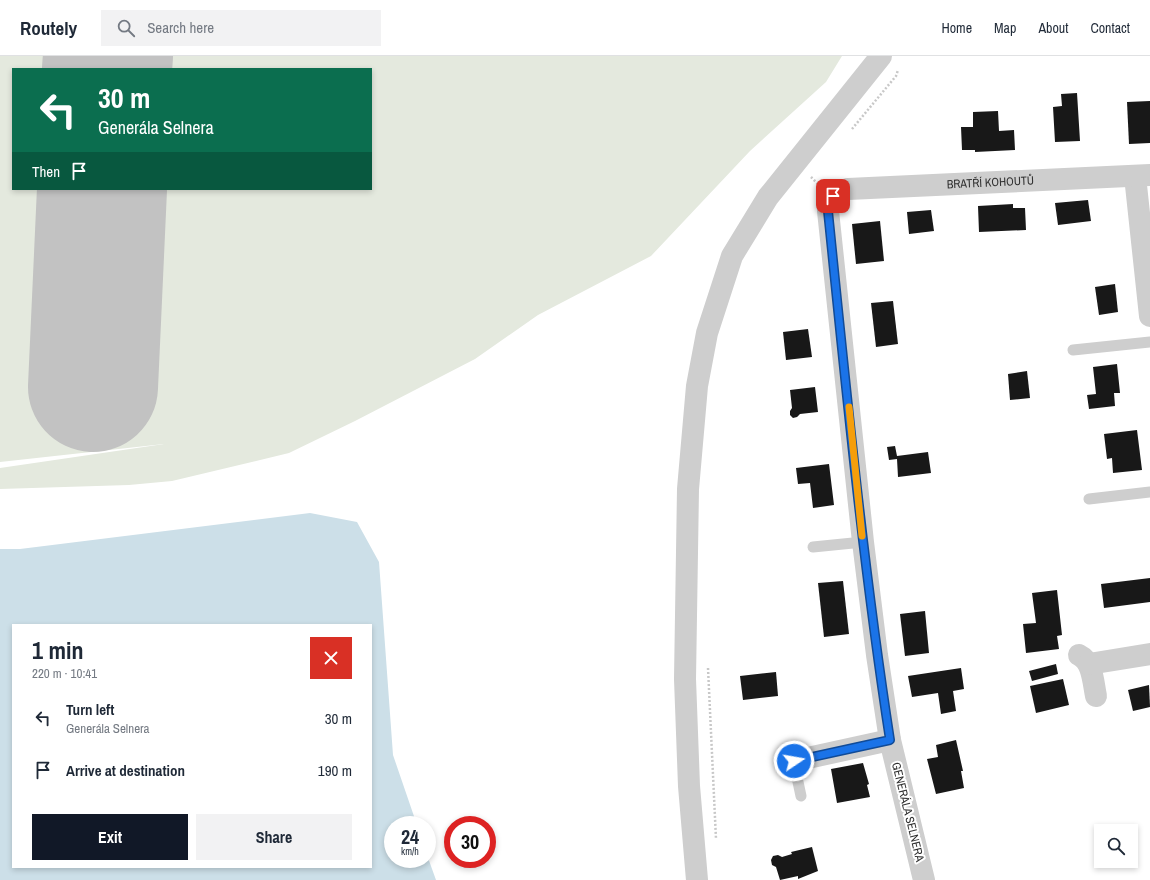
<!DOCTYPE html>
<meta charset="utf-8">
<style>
:root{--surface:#fff;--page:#f2f2f3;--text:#1f2937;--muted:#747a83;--line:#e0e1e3;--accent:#111827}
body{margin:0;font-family:"Archivo Narrow",sans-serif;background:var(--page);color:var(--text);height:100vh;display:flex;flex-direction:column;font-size:15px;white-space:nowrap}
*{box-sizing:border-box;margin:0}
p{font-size:13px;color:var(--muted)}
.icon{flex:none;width:22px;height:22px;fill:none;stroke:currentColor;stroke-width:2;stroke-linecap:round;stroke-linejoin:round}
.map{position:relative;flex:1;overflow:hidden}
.details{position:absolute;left:12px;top:568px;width:360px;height:244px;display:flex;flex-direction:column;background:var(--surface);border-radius:0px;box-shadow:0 2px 6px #0003}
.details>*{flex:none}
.top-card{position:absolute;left:12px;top:12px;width:360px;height:122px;border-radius:0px;box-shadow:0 2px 6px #0003;background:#0b6e4f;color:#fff;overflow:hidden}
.controls{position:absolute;left:1094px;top:768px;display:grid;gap:8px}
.controls a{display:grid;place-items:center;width:44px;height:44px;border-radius:0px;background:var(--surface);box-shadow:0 2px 6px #0003;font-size:20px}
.speed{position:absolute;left:384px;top:760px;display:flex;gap:8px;font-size:20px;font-weight:700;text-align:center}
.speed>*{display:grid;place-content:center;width:52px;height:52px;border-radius:50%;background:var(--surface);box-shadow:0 2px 6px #0003;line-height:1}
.speed small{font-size:10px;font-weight:400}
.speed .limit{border:6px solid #d22;background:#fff;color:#111}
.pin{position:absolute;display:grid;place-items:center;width:34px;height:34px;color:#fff;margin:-17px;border-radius:8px;box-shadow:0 2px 6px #0006}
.me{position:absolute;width:44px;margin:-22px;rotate:78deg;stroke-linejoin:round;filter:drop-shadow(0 0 3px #0008)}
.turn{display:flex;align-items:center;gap:14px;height:84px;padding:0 20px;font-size:18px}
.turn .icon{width:52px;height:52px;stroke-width:2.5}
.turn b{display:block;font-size:28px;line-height:34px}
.then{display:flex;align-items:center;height:38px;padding:0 20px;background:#0003;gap:8px;font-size:15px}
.round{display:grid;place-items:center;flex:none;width:42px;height:42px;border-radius:0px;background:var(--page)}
.overview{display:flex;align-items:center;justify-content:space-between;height:68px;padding:0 20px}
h1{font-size:24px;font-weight:700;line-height:30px}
.primary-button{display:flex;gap:8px;margin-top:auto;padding:8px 20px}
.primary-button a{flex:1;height:46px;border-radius:0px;background:var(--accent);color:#fff;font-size:16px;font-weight:700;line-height:46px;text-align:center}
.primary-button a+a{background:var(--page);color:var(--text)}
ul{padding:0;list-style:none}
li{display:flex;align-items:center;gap:12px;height:52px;padding:0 20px}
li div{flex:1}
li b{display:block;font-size:15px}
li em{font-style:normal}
header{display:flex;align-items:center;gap:24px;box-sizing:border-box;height:56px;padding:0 20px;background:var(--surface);border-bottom:1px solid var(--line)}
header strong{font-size:19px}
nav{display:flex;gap:22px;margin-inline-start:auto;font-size:14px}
.search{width:280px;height:36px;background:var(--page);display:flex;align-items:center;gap:10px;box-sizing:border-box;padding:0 14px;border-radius:0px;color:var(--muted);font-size:15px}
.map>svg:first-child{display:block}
</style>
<header>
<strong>Routely</strong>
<div class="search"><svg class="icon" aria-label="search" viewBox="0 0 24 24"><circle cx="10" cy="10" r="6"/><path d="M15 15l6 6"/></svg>Search here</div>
<nav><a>Home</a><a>Map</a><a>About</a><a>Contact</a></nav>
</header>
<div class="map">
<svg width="1150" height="824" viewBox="0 0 1150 824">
<rect width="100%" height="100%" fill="#fff"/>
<path fill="#e4e9de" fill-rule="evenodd" d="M0,0H842L826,26L750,95L651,200L538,259L475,303L355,365L289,397L172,425L129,429L0,433V412L164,388L0,406ZM13,13H371V133H13Z"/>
<path fill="#ccdfe8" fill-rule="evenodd" d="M310,457L357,466L379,506L393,699L417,769H393V803H427V799L436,824H0V493H20ZM13,569H371V811H13Z"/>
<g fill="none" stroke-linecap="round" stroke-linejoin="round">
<g stroke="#c2c2c2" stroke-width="130">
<path d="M107,13L108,0"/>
<path d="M93,331L102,133"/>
</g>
</g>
<g fill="#181818">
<path d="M1077,37L1080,85L1055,86L1053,51L1062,50L1061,38Z"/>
<path d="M1150,45V87L1129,88L1127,46Z"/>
<path d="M998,55L999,75L1014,74L1015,94L975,96V94H962L961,71H973V56Z"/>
<path d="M1088,144L1091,165L1058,169L1055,147Z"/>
<path d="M1013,148V152H1025L1026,174L979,176L978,150Z"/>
<path d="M931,154L934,175L909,178L907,156Z"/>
<path d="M880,165L884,205L856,208L852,168Z"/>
<path d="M1115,228L1118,256L1099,259L1095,231Z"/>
<path d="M893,245L898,288L876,291L871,247Z"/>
<path d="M808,273L812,301L786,304L783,276Z"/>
<path d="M1117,308L1120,337H1114L1115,350L1089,353L1087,339L1096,338L1093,311Z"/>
<path d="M1027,315L1030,342L1010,344L1008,318Z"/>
<path d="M815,331L818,356L800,358L797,361L793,362L790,359V355L792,352L790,334Z"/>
<path d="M1137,374L1142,414L1113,417L1112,402L1107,403L1104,378Z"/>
<path d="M895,390L897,400L928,396L931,417L898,421L897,403L889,404L887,391Z"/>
<path d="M829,408L834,449L813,452L810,427L798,428L796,412Z"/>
<path d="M1150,522V546L1104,552L1101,528Z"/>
<path d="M843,525L849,578L824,581L818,527Z"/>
<path d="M1057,534L1062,579L1057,580L1059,593L1026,597L1023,568L1036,567L1032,537Z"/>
<path d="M925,555L929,597L905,600L900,558Z"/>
<path d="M1056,608L1058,618L1032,625L1029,615Z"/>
<path d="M961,612L964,633L953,635L956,655L941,658L938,637L912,641L908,620Z"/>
<path d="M776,616L778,640L743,644L740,620Z"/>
<path d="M1063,623L1069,649L1036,657L1030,630Z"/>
<path d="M1149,629L1150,651L1133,655L1128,634Z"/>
<path d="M956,684L963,715H961L964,732L936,738L927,703L938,701L936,689Z"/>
<path d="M863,707L869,728L867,729L870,741L837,747L831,713Z"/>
<path d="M812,791L818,815L798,823V820L780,824L776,811L772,809L771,804L773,800L778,799L782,801L792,798L791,796Z"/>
</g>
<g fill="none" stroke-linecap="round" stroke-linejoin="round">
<g stroke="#c8c8c8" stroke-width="2.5" stroke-dasharray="2 2" stroke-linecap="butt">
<path d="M852,73L896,20L898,14"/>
<path d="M811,121L819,129"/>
<path d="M708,612L716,783"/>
</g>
<g stroke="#cecece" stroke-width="11">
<path d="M1073,294L1150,286"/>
<path d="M1089,443L1150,436"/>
<path d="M813,491L863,486"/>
<path d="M791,693L801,740"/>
</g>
<g stroke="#cecece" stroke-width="22">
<path d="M1135,120L1150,260"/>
<path d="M1079,599C1093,606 1093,626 1096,640"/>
<path d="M1089,608L1150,598"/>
<path d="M794,705L890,684"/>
<path d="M697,824L689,730L685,623L688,433L697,330L707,277L732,200L768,141L881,0"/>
<path id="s1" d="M924,824L890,684L877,599L863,486L828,155C831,142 836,136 848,133L1150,119"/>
</g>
</g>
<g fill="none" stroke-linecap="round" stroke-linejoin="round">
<defs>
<path id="route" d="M794,705L890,684C863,509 846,332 828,155L833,140"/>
</defs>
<use href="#route" stroke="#114b97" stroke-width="10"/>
<use href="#route" stroke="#1a73e8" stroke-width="7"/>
<path stroke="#f59e0b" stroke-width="7" d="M849,351L862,480"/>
</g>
<g text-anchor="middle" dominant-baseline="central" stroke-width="4" stroke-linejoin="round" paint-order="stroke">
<g font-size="12" fill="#313131" stroke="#fff">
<text stroke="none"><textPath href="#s1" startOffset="851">BRATŘÍ KOHOUTŮ</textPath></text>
<text transform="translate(908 756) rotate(76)">GENERÁLA SELNERA</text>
</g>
</g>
</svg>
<div class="controls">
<a><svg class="icon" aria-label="search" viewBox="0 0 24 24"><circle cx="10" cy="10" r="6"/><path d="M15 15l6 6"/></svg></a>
</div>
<div class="speed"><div>24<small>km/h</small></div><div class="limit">30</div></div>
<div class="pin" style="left:833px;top:140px;background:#d93025"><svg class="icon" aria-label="arrive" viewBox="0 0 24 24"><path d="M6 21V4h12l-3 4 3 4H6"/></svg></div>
<svg class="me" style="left:794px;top:705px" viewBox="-20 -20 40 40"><circle r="17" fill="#1a73e8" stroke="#fff" stroke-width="3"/><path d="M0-11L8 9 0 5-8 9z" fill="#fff"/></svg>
<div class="top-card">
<div class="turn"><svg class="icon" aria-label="left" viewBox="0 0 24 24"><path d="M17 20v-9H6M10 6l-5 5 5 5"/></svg><div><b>30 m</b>Generála Selnera</div></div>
<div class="then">Then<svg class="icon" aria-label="arrive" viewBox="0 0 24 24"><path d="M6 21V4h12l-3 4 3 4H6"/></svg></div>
</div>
<section class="details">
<div class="overview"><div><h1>1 min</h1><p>220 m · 10:41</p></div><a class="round" style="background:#d93025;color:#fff"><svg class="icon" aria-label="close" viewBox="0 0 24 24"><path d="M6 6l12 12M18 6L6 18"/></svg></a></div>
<ul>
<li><svg class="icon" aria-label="left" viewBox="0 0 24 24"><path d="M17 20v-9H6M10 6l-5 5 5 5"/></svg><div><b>Turn left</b><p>Generála Selnera</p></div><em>30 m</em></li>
<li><svg class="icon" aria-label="arrive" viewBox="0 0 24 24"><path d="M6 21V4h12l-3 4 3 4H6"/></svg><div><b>Arrive at destination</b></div><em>190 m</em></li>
</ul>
<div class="primary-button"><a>Exit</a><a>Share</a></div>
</section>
</div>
